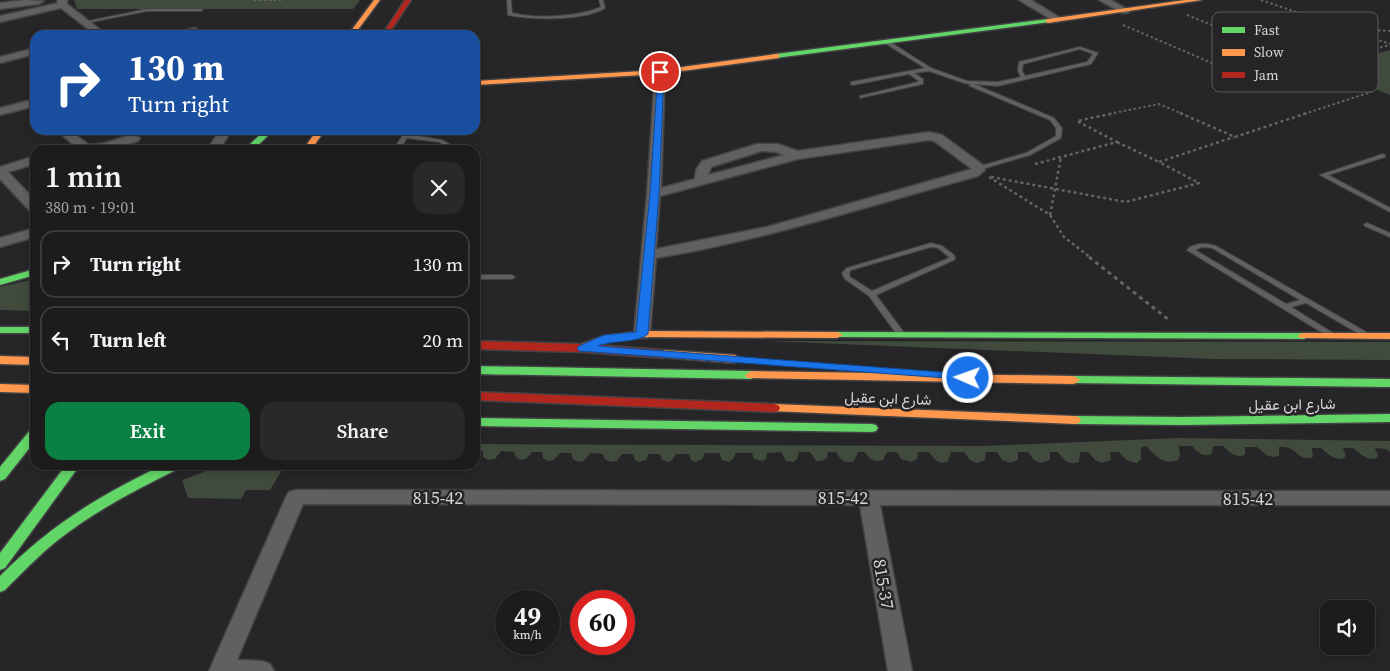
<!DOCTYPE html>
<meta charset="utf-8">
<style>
:root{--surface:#1c1c1d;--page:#29292a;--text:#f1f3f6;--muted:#a0a1a4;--line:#3a3a3b;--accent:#0b8043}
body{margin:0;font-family:"Source Serif 4",Vazirmatn,serif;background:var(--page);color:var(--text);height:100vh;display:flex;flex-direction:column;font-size:19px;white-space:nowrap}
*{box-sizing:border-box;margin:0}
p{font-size:16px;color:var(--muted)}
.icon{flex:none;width:28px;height:28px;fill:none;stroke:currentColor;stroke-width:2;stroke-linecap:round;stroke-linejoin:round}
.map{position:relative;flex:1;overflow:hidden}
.drawer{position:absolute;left:30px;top:145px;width:450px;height:325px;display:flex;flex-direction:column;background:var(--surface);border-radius:15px;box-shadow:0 2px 8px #0003,0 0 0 1px var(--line)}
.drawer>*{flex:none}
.top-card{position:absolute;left:30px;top:30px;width:450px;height:105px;border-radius:15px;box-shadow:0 2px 8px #0003,0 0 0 1px var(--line);background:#1a4fa0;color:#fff;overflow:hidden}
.buttons{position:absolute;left:1320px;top:600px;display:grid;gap:10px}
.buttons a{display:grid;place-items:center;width:55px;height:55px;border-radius:10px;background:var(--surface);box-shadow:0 2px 8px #0003,0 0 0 1px var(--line);font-size:25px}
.speed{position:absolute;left:495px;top:590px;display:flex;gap:10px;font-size:25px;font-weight:700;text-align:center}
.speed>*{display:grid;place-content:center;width:65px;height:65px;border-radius:50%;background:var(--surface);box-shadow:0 2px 8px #0003,0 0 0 1px var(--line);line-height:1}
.speed small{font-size:12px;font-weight:400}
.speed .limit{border:8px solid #d22;background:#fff;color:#111}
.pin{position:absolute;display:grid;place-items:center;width:42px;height:42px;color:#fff;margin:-21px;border:2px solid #fff;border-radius:50%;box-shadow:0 1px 5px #0007}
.me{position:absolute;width:55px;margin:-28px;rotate:272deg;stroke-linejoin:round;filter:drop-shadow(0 0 4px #0008)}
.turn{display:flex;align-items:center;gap:18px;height:105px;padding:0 15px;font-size:22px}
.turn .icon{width:65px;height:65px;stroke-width:2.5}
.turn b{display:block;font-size:35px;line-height:42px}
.round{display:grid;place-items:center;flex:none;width:52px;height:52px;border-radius:15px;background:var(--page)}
.overview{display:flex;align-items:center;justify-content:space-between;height:85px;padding:0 15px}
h1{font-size:30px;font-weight:600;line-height:38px}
.cta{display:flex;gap:10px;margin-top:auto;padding:10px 15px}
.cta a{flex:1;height:58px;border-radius:15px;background:var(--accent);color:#fff;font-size:20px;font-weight:600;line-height:58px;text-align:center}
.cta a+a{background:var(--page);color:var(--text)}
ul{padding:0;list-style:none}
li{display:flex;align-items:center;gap:15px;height:68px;margin:0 10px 8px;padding:0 5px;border:2px solid var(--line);border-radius:15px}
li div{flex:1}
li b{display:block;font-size:19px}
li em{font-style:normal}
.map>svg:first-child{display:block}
</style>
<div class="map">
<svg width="1390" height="671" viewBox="0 0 1390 671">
<rect width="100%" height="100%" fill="#262527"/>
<g fill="#404b3d">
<path d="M74,0H360L353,9H77Z"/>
<path d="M1390,50V95L1323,69Z"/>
<path d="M35,279V311L0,310V287Z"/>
<path d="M766,341L1390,342V360L1214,359Z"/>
<path d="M1177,438L1390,441V452L1386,449L1375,448L1378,456L1375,459C1365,459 1360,454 1353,448H1343L1346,456L1342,459C1332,459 1328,454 1321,448H1312L1313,457C1302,461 1299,454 1291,449C1288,447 1282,447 1279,447V456C1269,459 1264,453 1257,447H1245V455C1235,458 1230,453 1223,446H1213L1212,454C1203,458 1198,452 1192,446H1179L1180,456L1178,460C1163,466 1155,455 1146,446L1141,448V459L1137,463L1126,460L1119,452H1110L1111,460L1102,463L1095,460L1088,452H1080L1079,462C1068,465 1063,460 1058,452H1050V460L1041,463L1034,460L1028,452H1018V460L1010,463L1002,460L997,452H986L985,460L977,463L970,460L964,452H951L948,461C939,466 934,459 929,452H918L917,459L912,462L901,459L897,452H887L883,460C874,463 869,459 865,452H858L854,461C844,464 840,459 836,452H828L827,458L822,461H816L810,452H799L797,459L793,462L786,461L781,452L767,453L766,459L762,461L754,459L752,453H736L733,459L729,462L722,460L719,453H705L702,459L695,462L691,460L689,454H676L673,459L669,462L662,460L660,454H649L646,460L639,462L635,460L633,454H622L617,461L610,462L605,459L603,454L590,453L584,461L578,462L573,459L571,453H560L554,460L548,461L543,458L542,452H532C528,458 523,463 516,457L514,452L501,451L495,459L488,460L483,457V451H475V444L984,446Z"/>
<path d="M223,465H285L270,490H246L241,499L188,498L182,480Z"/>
</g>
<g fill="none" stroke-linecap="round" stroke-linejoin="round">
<defs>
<g id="lane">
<path d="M507,0H511L512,13C535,19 579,17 601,7L599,0H603L605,8C585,21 531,20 508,15Z"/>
<path d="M147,9H201L203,10L201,11H147L86,23L84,22Z"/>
<path d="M883,40H887L931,68L967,81L998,82L1021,77L1018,71L1019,62L1080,47L1098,53L1091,64L998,86L974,84L1054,118L1062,128L1061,138L1030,155L979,170L977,169V167L1026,153L1056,136V128L1050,120L970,86L969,85L971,84L964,83L929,71L914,73L923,79V84L860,98V96L918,82L919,81L909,74L853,85L851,84V82L925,68L883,42ZM1080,49L1093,54L1087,62L1025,76L1022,71L1023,64Z"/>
<path d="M405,134L442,140L460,150H453L439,142L407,138L399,150H393L403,135Z"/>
<path d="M1383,154L1385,155V157L1328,175L1390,208V212L1320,175Z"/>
<path d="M1367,223L1390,233V237L1365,226L1364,225L1365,224Z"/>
<path d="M931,243L942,246L954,255L955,259L954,260L876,295L905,334L904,336H898L869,296L845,279L842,273L847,268ZM931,247L938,248L949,257V258L872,291L850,277L849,273L851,270Z"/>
<path d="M1199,244H1208L1216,246L1368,333L1367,335H1361L1306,303L1291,307L1333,333L1332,335H1326L1187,250L1190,247ZM1202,247L1212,248L1300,300L1286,304L1195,250Z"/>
<path d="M475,275H512L515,277L512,279H475Z"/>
</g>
<g id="street">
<path d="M25,0L44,1L39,4L0,9V3Z"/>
<path d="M57,0H67V4L107,35H96L61,8L0,22V16L58,3Z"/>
<path d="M1019,0H1031L1062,19L1057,22L1054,21Z"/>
<path d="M1099,0H1111L1130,11L1128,13H1122Z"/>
<path d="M194,28L197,29V33L173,35L175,33Z"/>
<path d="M35,48V54L0,63V57Z"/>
<path d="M660,69L665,72L661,188L695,179L696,170L702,161L757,144H778L798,151L929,132L942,135L983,165L985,170L978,176C871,205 765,240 656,258L650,334L648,338H636L634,334L647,194L655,72ZM929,140L934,141L972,169L767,227L656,249L660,196L798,159ZM762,151L776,152L784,155L708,175L711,167Z"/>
<path d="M35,99V106L0,115V108Z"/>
<path d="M56,130H69L89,145L105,143L134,134L140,138L138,141L109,150H80Z"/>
<path d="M220,130H232L219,150H207Z"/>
<path d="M35,156V164L8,172L35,200V212L30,211L0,179V167Z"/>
<path d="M35,228V237L0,247V238Z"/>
<path d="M296,490L1390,491V505H880L912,671H888L860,505L303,504L237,660L262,661L270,664L274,671H209L286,497L289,492Z"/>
</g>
<g id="fast">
<path d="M1048,19L1050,20V22L776,58L772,56L776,54Z"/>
<path d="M265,130H274L253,150H244Z"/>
<path d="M35,269V275L0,285V279Z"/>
<rect x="0" y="327" width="35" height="6"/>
<path d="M837,332L1304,333L1310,336L1304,339L833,337L831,335L833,333Z"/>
<path d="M475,366L751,371L757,375L751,379L475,374Z"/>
<path d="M1074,376L1390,379V387L1070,383L1068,380Z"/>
<path d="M1390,414V422L1183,425L1075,424L1071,423L1069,420L1071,417L1075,416L1183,417Z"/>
<path d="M475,418L872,424L876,425L878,428L876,431L872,432L475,426Z"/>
<path d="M35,428V441L5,479L0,481V467L31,429Z"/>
<path d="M66,465H80L5,568L0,570V553Z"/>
<path d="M163,465H182L180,468C137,489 95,511 58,540C39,555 22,573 5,590L0,592V576C51,525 98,496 163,465Z"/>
</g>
<g id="slow">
<path d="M374,0H380L354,35H348Z"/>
<path d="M1185,0H1202L1048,23L1045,21L1048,19Z"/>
<path d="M776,54H779V58L660,74L475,85V81L660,70Z"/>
<path d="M317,130H325L311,150H303Z"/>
<path d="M642,331L837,332L843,335L837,338L642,337L606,342L583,352L577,348L579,345L604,336Z"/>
<path d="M1304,333H1390V339L1300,338L1298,336L1300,334Z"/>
<path d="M663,350L735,355L741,359L735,363L659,357L657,354Z"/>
<path d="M0,356L35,357V365L0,364Z"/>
<path d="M751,371L1074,376L1080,380L1074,384L747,378L745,375Z"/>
<path d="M0,384L35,385V393L0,392Z"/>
<path d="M774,404L1075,416L1079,417L1081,420L1079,423L1075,424L770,411L768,408L770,405Z"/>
</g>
<g id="jam">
<path d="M405,0H411L388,35H382Z"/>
<path d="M475,341L583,344L663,350L669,354L663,358L583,352L475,349Z"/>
<path d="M475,392L774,404L778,405L780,408L778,411L774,412L475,400Z"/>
</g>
</defs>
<use href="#lane" stroke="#434244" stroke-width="2"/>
<use href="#street" stroke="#434244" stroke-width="3"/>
<use href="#fast" stroke="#434244" stroke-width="3"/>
<use href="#slow" stroke="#434244" stroke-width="3"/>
<use href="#jam" stroke="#434244" stroke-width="3"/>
<g stroke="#646365" stroke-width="2" stroke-dasharray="2.5 2.5" stroke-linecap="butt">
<path d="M254,0H281"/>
<path d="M1261,0L1390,44"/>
<path d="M1187,15L1227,31L1226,37L1307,66"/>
<path d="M1123,25L1219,66"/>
<path d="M1343,28L1390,31"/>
<path d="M1109,114L1159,104L1183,114"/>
<path d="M1304,114L1371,92L1307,66L1390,45"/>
</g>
<g stroke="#646365" stroke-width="2.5" stroke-dasharray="3 3" stroke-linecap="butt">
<path d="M1180,113L1235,137L1307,113"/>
<path d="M1117,142L1159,162"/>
<path d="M1035,164L1117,142L1077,121L1115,113"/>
<path d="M989,177L1050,215L1064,237L1091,258"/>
<path d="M991,177L1126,202L1199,183L1159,162L1234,137"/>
<path d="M1050,215L1061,157"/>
</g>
<path stroke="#646365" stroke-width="3" stroke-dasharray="4 4" stroke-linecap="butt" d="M1089,257L1169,320"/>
<use href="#lane" fill="#616061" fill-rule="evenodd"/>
<use href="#street" fill="#616061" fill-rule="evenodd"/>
<use href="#fast" fill="#63d668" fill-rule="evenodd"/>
<use href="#slow" fill="#ff974d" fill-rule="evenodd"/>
<use href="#jam" fill="#b3261e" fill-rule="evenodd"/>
</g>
<path fill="#1a73e8" stroke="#114b97" d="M658,70L664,72L659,194L648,334C639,343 611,340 598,346L968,374L974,378L973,380L579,351L577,348L579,346L604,335L636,332L650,194Z"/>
<g text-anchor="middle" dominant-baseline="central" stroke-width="5" stroke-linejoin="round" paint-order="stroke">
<g font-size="15" fill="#d7d5d8" stroke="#272428">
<text transform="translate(888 398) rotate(2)">شارع ابن عقيل</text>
<text transform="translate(1292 404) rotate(-1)">شارع ابن عقيل</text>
</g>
<g font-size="18" fill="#d7d5d8" stroke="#272428">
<text x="438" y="497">815-42</text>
<text x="843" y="497">815-42</text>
<text x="1248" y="498">815-42</text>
<text transform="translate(884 584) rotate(80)">815-37</text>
</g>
</g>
<rect x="1212" y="12" width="166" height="80" rx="8" fill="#272428" stroke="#5c595d" stroke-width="1"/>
<rect x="1222" y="27" width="23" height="6" fill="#63d668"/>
<rect x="1222" y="49" width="23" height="7" fill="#ff974d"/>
<rect x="1222" y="72" width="23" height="6" fill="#b3261e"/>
<g font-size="14" fill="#d7d5d8">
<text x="1254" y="35">Fast</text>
<text x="1254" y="57">Slow</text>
<text x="1254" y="80">Jam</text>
</g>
</svg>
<div class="buttons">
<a><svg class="icon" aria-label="sound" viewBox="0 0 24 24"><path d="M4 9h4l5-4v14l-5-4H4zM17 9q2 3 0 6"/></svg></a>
</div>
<div class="speed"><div>49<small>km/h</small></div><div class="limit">60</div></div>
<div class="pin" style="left:660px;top:72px;background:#d93025"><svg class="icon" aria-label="arrive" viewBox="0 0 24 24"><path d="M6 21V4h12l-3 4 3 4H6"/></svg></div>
<svg class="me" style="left:968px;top:378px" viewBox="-20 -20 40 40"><circle r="17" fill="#1a73e8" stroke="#fff" stroke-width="3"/><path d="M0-11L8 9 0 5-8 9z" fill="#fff"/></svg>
<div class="top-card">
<div class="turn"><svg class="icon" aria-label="right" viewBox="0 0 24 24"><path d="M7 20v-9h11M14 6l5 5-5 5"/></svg><div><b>130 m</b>Turn right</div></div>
</div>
<section class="drawer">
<div class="overview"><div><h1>1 min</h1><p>380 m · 19:01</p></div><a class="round"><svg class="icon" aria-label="close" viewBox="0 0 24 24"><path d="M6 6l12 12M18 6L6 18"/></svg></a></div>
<ul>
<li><svg class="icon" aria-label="right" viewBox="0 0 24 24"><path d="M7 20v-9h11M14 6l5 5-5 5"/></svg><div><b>Turn right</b></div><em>130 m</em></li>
<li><svg class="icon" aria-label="left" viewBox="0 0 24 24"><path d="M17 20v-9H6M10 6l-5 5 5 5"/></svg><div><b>Turn left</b></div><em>20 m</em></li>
</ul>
<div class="cta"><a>Exit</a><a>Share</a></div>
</section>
</div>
